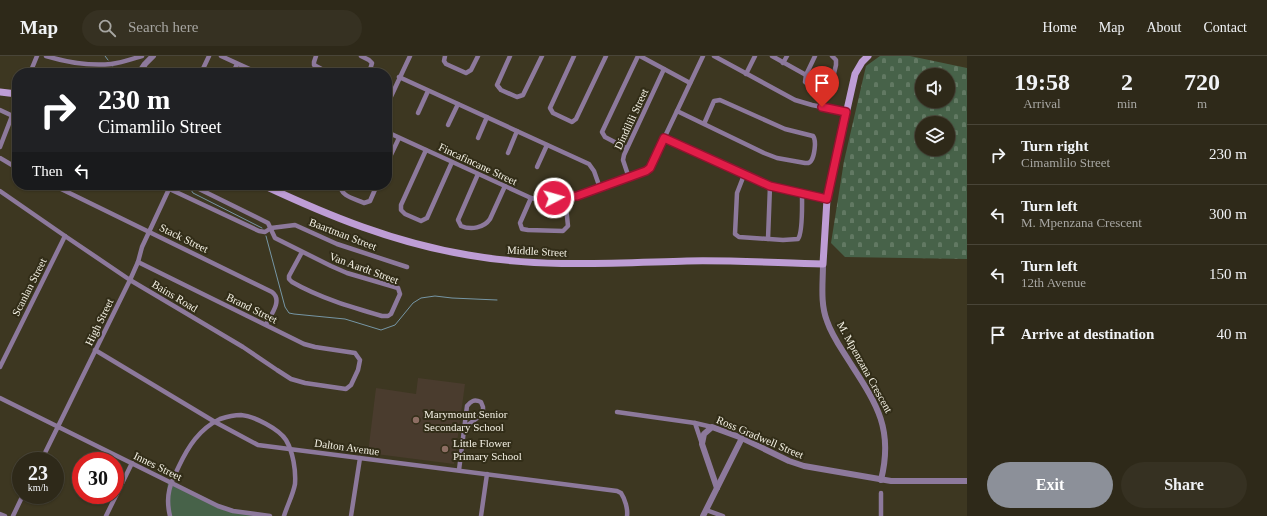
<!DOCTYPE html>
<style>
:root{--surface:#2e2919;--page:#363122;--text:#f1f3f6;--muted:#a7a6a2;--line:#494538;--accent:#8c9099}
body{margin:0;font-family:Georgia,serif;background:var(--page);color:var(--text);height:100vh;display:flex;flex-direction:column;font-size:15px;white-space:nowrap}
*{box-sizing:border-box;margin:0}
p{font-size:13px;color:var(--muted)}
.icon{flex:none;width:22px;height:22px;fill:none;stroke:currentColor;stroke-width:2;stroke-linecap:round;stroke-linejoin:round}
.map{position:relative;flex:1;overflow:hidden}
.drawer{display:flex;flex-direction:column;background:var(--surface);width:300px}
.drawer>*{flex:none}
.banner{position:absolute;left:12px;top:12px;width:380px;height:122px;border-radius:16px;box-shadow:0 1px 3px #0004,0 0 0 1px var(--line);background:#202124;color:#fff;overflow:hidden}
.fabs{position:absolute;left:915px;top:12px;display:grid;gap:8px}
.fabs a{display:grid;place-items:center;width:40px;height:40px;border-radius:50%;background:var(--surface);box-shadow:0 1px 3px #0004,0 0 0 1px var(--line);font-size:20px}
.speed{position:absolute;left:12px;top:396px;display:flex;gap:8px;font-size:20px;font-weight:700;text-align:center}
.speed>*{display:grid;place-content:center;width:52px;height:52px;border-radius:50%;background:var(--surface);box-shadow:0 1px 3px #0004,0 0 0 1px var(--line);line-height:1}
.speed small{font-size:10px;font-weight:400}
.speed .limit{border:6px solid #d22;background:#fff;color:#111}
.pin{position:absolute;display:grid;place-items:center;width:34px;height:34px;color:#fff;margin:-41px -17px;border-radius:50% 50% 50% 0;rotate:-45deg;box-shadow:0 0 4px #0007}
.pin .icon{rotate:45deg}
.me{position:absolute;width:44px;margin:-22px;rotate:84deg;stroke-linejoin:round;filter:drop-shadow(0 0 3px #0008)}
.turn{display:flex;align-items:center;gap:14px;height:84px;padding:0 20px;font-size:18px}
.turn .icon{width:52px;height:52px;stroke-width:2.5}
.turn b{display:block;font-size:28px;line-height:34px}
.then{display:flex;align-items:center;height:38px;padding:0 20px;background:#0003;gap:8px;font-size:15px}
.eta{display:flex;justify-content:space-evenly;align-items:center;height:68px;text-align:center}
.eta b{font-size:24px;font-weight:700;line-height:28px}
.cta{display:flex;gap:8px;margin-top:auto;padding:8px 20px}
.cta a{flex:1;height:46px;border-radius:24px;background:var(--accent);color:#fff;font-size:16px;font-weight:700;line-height:46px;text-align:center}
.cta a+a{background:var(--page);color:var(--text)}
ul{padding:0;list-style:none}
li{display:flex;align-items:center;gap:12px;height:60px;padding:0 20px;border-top:1px solid var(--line)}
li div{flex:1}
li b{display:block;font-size:15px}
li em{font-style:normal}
header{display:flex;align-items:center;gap:24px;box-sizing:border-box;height:56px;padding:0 20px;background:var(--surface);border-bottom:1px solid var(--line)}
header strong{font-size:19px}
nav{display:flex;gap:22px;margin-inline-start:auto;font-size:14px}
.search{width:280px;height:36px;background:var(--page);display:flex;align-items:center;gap:10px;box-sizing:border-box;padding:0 14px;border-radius:22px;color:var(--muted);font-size:15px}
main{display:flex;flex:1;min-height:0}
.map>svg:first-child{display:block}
</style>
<header>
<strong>Map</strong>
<div class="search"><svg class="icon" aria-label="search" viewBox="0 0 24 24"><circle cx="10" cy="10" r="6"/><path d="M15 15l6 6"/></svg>Search here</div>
<nav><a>Home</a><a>Map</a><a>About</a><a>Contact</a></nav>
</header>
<main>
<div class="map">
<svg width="967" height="460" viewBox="0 0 967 460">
<defs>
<pattern id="cemetery-stones" width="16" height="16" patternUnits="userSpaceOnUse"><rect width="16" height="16" fill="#476249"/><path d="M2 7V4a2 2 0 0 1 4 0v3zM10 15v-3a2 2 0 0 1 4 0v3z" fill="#627963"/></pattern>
</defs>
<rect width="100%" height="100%" fill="#3d3721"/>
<path fill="#4a3c2e" d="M418,322L465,328L454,408L368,397L376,332L416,338Z"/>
<path fill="url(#cemetery-stones)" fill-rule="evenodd" d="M880,0H910L967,12V203L845,201L831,187L844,105L866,10ZM922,19H948V45H922ZM922,67H948V93H922Z"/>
<path fill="#476249" d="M168,426L226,455L265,460H170L167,436Z"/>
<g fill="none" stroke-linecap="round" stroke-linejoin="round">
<g stroke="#7696a5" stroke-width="1">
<path d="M105,0L108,4"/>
<path d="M113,11L116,17"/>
<path d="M188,129L193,137L262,172"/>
<path d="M266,180L285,251L289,257L294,258L345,263L381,274L395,269L413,247L421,242L435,240L452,242L497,244"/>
</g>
<g stroke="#8d799c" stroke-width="4.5">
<path d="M46,0C66,6 90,10 111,8C121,7 132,3 142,0"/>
<path d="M221,0L258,17"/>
<path d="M316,0L314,6V9L329,17"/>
<path d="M361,0L369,4L372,7L369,17"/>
<path d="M445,0L444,5L446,8L466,17L471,14L478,0"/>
<path d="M510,0L497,29L501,34L517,41L523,39L542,0"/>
<path d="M574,0L550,52L553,57L572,66L576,63L606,0"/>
<path d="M640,0L690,27"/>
<path d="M714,0L795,44L812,49L846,56"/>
<path d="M772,0L806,19"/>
<path d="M815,0L806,19L805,26C810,31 824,35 831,30L836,9V4L832,0"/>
<path d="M783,7L787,0"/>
<path d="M30,17L37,0"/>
<path d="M201,17L209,0"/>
<path d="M233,17L237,8"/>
<path d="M746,18L755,0"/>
<path d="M399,21L589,108L594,115L600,132"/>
<path d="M387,49L410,0"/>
<path d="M0,54L17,62"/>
<path d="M677,55L764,97L777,102L805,107C808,107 809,108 811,105C814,101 817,85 813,80L785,73L720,44L714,45L704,68"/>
<path d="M418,57L428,35"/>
<path d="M448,69L458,48"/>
<path d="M387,76L531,142L541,144L577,140L635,120L650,112L703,0"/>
<path d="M478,82L487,61"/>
<path d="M664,82L759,127L770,130L827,143"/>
<path d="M0,91L12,60"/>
<path d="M626,92L605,81L602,76L638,0"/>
<path d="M426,94L401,149V154L405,158L421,165L427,162L452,106"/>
<path d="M508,97L517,75"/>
<path d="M0,102L17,112"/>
<path d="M387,107L399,82"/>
<path d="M537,111L547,89"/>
<path d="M478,118L458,164L461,170C471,174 484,172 490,163L505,130"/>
<path d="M744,119L737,137L735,178L739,181L783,184L798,183C803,176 802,148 802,138"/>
<path d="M629,122L623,104L624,99L664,13"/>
<path d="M53,129L272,236C283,244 271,259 266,268"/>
<path d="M161,129L259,175L265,176L271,172L295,169L337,188L407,211"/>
<path d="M341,129C339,140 356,143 364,147L370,145L377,129"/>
<path d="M195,131L268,167L275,182L331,210L347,217L398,232L400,238L391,258L388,260H382C351,251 320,242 292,226L289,223V220L302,196"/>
<path d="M0,135L65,180L130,224L243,291L277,314L291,323L305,327L346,333L351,329L358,314L360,304L355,297L315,291L304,288L138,206"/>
<path d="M531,142L520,167L522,173L528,174L563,175L568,170L565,141"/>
<path d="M768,183L770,130"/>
<path d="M95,294L215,366L258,389L617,435L621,437C625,443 628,453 627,460"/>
<path d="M0,311L65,180"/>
<path d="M0,342L218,450L233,455L270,460"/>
<path d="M617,356L695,367L712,371"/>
<path d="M695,367L702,388"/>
<path d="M41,405L130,224L138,206L142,191L169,133"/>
<path d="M459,414L467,350C471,345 474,343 481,346L483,351V356L480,360L465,371"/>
<path d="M881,437V460"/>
<path d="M706,454L723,460"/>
<path d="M0,458L5,460"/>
<path d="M13,460L23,439"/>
<path d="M106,460L132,407"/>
<path d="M170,460C165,440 170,428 179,410C188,391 199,373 220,363C226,361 234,359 241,359C254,360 279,373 286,384C293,396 296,414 295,428C293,439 287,450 284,460"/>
<path d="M351,460L360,402"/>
<path d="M481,460L487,418"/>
</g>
<g stroke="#8d799c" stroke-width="6">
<path d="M139,17L145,8L153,0"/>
<path d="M823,208C823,227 820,247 827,265C832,280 841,292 849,305C876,347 894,372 881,424"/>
<path d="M717,432L702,388L704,378L712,371L742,382L789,405L804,410L891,425H967"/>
<path d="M703,460L742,382"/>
</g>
<g stroke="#be9dd5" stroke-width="7">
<path d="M0,36L17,38"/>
<path d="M263,129C329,160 395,187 468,199C542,212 613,207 687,205C733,204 778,207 823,208L827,143L855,18L862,6L868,0"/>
</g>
</g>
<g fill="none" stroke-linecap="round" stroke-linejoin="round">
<defs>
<path id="route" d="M554,142L577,140L646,115L650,112L664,82L770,130L827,143L846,56L822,51"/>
</defs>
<use href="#route" stroke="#92132f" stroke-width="10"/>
<use href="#route" stroke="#e11d48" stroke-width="7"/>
</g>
<g fill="#8d6e63" stroke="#322d18" stroke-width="1.5">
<circle cx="416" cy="364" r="4"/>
<circle cx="445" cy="393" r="4"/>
</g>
<g text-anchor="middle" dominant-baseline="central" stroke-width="4" stroke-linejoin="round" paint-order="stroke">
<g font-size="11" fill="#f5f2e5" stroke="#322d18">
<text transform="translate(631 63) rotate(-65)">Dindilili Street</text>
<text transform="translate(478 108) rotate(25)">Fincafincane Street</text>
<text transform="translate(343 178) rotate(21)">Baartman Street</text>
<text transform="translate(184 182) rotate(26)">Stack Street</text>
<text transform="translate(537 195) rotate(3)">Middle Street</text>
<text transform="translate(364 212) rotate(20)">Van Aardt Street</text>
<text transform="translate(29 231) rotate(-63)">Scanlan Street</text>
<text transform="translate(175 240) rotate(31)">Bains Road</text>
<text transform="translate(252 252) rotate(26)">Brand Street</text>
<text transform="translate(99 266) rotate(-64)">High Street</text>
<text transform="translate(865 311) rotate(61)">M. Mpenzana Crescent</text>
<text transform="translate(760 381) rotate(23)">Ross Gradwell Street</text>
<text transform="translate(347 391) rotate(8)">Dalton Avenue</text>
<text transform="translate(158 410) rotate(26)">Innes Street</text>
</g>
<g font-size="11" fill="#f5f2e5" stroke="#322d18" text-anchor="start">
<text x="424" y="358">Marymount Senior<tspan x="424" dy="13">Secondary School</tspan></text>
<text x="453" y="387">Little Flower<tspan x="453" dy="13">Primary School</tspan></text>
</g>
</g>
</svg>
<div class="fabs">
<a><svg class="icon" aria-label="sound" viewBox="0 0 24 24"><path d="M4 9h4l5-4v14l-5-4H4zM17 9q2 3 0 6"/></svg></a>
<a><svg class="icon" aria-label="layers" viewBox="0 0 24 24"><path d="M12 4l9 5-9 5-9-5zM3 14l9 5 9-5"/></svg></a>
</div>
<div class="speed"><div>23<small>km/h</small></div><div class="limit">30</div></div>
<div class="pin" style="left:822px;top:51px;background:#d93025"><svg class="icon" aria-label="arrive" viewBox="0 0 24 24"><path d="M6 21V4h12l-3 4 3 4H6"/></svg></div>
<svg class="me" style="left:554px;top:142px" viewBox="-20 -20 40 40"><circle r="17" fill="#e11d48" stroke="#fff" stroke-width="3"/><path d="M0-11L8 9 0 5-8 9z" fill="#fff"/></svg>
<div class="banner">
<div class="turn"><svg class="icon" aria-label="right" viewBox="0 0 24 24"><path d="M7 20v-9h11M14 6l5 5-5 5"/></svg><div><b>230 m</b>Cimamlilo Street</div></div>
<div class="then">Then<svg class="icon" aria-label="left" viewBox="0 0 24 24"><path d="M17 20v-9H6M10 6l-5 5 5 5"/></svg></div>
</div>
</div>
<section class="drawer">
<div class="eta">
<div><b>19:58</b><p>Arrival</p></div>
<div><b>2</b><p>min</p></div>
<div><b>720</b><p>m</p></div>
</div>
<ul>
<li><svg class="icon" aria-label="right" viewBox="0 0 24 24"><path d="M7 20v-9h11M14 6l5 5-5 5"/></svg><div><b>Turn right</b><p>Cimamlilo Street</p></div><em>230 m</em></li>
<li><svg class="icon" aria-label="left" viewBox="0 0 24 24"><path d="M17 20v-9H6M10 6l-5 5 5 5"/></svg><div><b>Turn left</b><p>M. Mpenzana Crescent</p></div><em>300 m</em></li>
<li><svg class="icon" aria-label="left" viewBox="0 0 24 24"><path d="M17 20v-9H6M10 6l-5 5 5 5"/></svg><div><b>Turn left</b><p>12th Avenue</p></div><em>150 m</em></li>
<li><svg class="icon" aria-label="arrive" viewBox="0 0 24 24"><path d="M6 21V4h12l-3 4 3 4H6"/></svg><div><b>Arrive at destination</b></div><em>40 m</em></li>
</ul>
<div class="cta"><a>Exit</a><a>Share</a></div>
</section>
</main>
